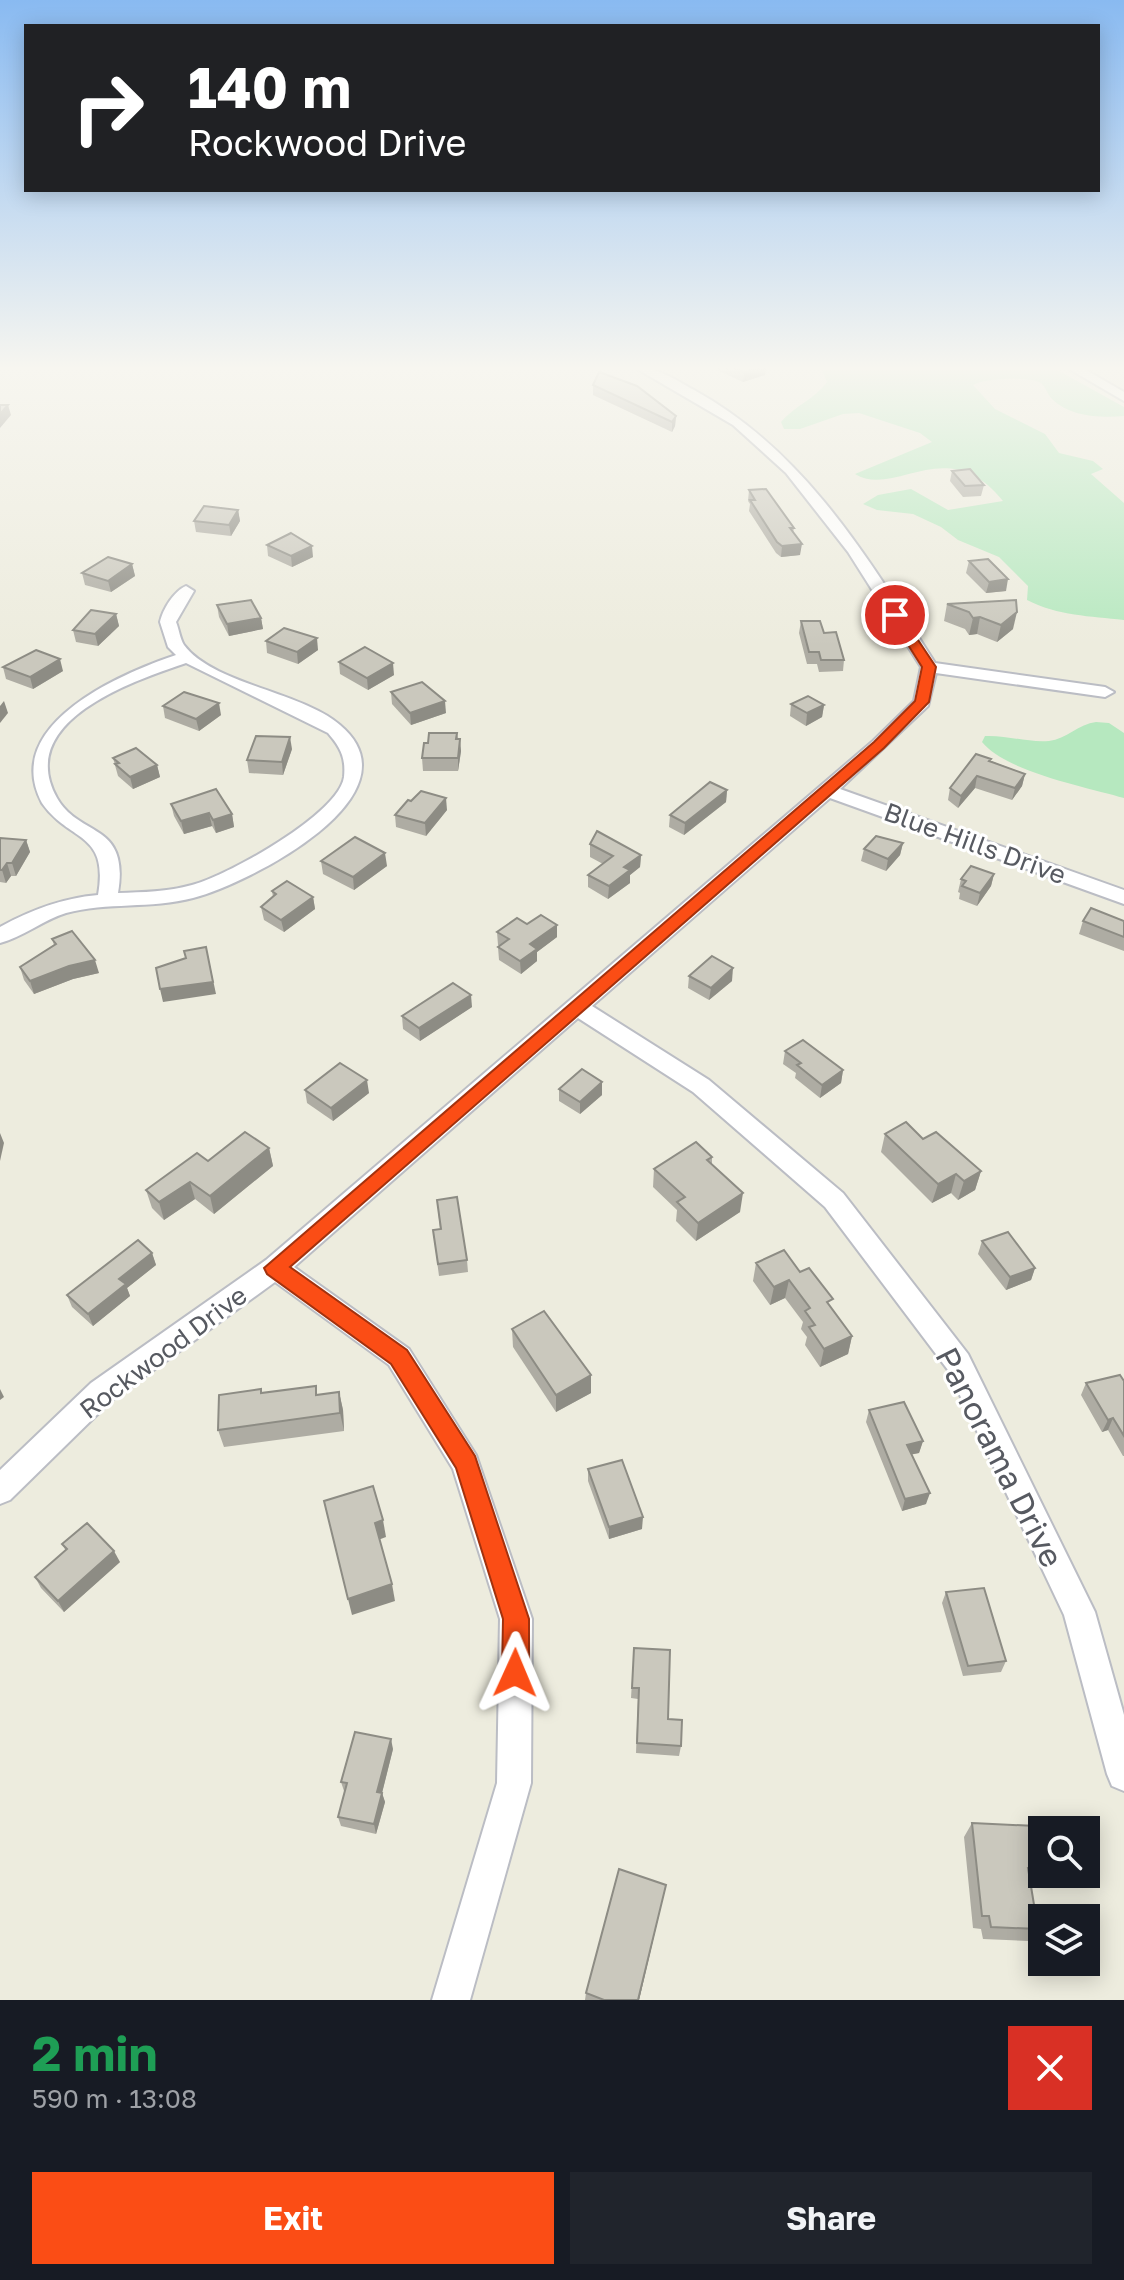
<!DOCTYPE html>
<meta charset="utf-8">
<style>
:root{--surface:#171b24;--page:#20242c;--text:#f1f3f6;--muted:#9ea1a6;--accent:#fb4d15}
body{margin:0;font-family:"Golos Text",sans-serif;background:var(--page);color:var(--text);height:100vh;display:flex;flex-direction:column;font-size:30px;white-space:nowrap}
*{box-sizing:border-box;margin:0}
p{font-size:26px;color:var(--muted)}
.icon{flex:none;width:44px;height:44px;fill:none;stroke:currentColor;stroke-width:2;stroke-linecap:round;stroke-linejoin:round}
.map{position:relative;height:2000px;overflow:hidden}
.drawer{display:flex;flex-direction:column;background:var(--surface);flex:1}
.drawer>*{flex:none}
.banner{position:absolute;left:24px;top:24px;width:1076px;height:168px;border-radius:0px;box-shadow:0 4px 20px #0003;background:#202124;color:#fff;overflow:hidden}
.buttons{position:absolute;left:1028px;top:1816px;display:grid;gap:16px}
.buttons a{display:grid;place-items:center;width:72px;height:72px;border-radius:0px;background:var(--surface);box-shadow:0 4px 20px #0003;font-size:40px}
.pin{position:absolute;display:grid;place-items:center;width:68px;height:68px;color:#fff;margin:-34px;border:4px solid #fff;border-radius:50%;box-shadow:0 2px 8px #0007}
.me{position:absolute;width:88px;margin:-44px;rotate:1deg;stroke-linejoin:round;filter:drop-shadow(0 0 6px #0008)}
.turn{display:flex;align-items:center;gap:28px;height:168px;padding:0 32px;font-size:36px}
.turn .icon{width:104px;height:104px;stroke-width:2.5}
.turn b{display:block;font-size:56px;line-height:68px}
.round{display:grid;place-items:center;flex:none;width:84px;height:84px;border-radius:0px;background:var(--page)}
.head{display:flex;align-items:center;justify-content:space-between;height:136px;padding:0 32px}
h1{font-size:48px;font-weight:700;line-height:60px;color:#1e9e55}
.primary-button{display:flex;gap:16px;margin-top:auto;padding:16px 32px}
.primary-button a{flex:1;height:92px;border-radius:0px;background:var(--accent);color:#fff;font-size:32px;font-weight:700;line-height:92px;text-align:center}
.primary-button a+a{background:var(--page);color:var(--text)}
.map>svg:first-child{display:block}
</style>
<div class="map">
<svg width="1124" height="2000" viewBox="0 0 1124 2000">
<rect width="100%" height="100%" fill="#edecde"/>
<g fill="#b6e8bf">
<path d="M820,366H1050L1124,407V416C1101,418 1070,417 1052,399C1047,394 1046,387 1041,383C1030,376 983,378 973,385L995,409L1045,434L1059,453L1093,461L1103,469L1091,474L1124,503V620C1090,616 1058,616 1027,600L1028,586L999,557L958,540L941,527L913,514L877,510L863,504L878,495L911,489L948,510L1003,501C947,431 895,499 855,474L932,442L920,433L859,413L843,414L800,429H784L781,422C794,406 815,399 827,382Z"/>
<path d="M1096,722L1109,723L1124,733V798C1087,787 1006,772 982,742L985,736C1007,735 1029,743 1049,741C1066,739 1079,724 1096,722Z"/>
</g>
<g fill="none" stroke-linecap="round" stroke-linejoin="round">
<defs>
<g id="minor">
<path d="M632,366C655,366 674,379 694,390C805,451 868,558 935,663L1105,687L1114,692L1105,697L936,673L928,706L840,789L1124,890V904L830,798L592,1006L709,1080L843,1193L968,1354L1095,1612L1124,1715V1791L1112,1786L1107,1774L1064,1615L948,1370L825,1207L693,1092L578,1018L294,1267L409,1349L476,1455L532,1619L531,1783L470,2000H432L497,1783L500,1619L453,1469L389,1365L275,1282L111,1401L10,1500L0,1504V1470L91,1383L266,1260L873,741L914,701L921,667L848,552L786,473L733,425Z"/>
<path d="M1064,366H1079L1124,392V401Z"/>
<path d="M186,586L194,591L176,622C179,629 180,639 184,645C213,684 302,692 340,725C423,795 248,884 193,898C151,909 107,902 66,913C43,920 23,937 0,943V927C31,910 62,898 98,895C109,831 70,843 42,803C0,724 123,673 176,655L168,647L160,622C163,609 174,591 186,586ZM186,663L328,733C340,747 346,757 344,777C339,814 227,876 192,885C168,892 143,892 118,893C130,822 80,838 57,798C14,721 133,681 186,663Z"/>
</g>
</defs>
<use href="#minor" stroke="#bbbdc4" stroke-width="4"/>
<use href="#minor" fill="#fff" fill-rule="evenodd"/>
</g>
<g fill="#aeaca3">
<path d="M708,366H766L765,375L743,382Z"/>
<path d="M593,385L676,416L675,426L672,432L593,395Z"/>
<path d="M952,471L984,485L981,496L963,497L950,481Z"/>
<path d="M749,490L794,528L793,533L800,555L781,557L776,553L749,511L750,504L748,501Z"/>
<path d="M238,510L240,521L231,536L196,532L194,521Z"/>
<path d="M267,545L313,557L292,567L268,556Z"/>
<path d="M969,561L1006,591L986,593L966,573Z"/>
<path d="M132,564L135,576L111,592L85,585L82,573Z"/>
<path d="M947,604L1013,629L997,642L977,634L969,635L965,629L944,621Z"/>
<path d="M217,605L261,618L263,629L229,636L219,617Z"/>
<path d="M116,614L119,626L98,646L76,642L73,630Z"/>
<path d="M801,621L824,633L844,660L843,671L819,672L817,664H807L799,633Z"/>
<path d="M266,641L318,650L298,664L267,653Z"/>
<path d="M339,662L394,675L368,690L340,674Z"/>
<path d="M3,667L63,671L33,689L6,679Z"/>
<path d="M391,692L446,713L411,725L392,704Z"/>
<path d="M791,704L824,705L822,717L806,726L790,716Z"/>
<path d="M163,706L221,715L199,731L165,718Z"/>
<path d="M457,733L461,751L458,771H423L422,758L428,743Z"/>
<path d="M292,749L283,775L249,773L247,760Z"/>
<path d="M113,758L157,765L160,777L133,789L118,776Z"/>
<path d="M991,761L1025,774L1022,786L1012,800L975,788L958,808L948,800L950,788Z"/>
<path d="M727,790L726,802L684,835L669,827L670,815Z"/>
<path d="M171,804L232,814L234,827L216,833L212,826L184,834L174,816Z"/>
<path d="M447,810L426,836L396,827L395,815Z"/>
<path d="M0,838L26,840L30,852L16,876H11L6,883L0,882Z"/>
<path d="M903,843L900,855L886,871L861,861L864,849Z"/>
<path d="M590,844L641,855L640,867L630,875V883L608,899L588,887V875L603,864L590,857Z"/>
<path d="M321,861L387,866L354,890L323,874Z"/>
<path d="M994,874L991,886L977,906L959,899L960,893L958,892L961,879Z"/>
<path d="M272,891L313,897L315,909L284,932L264,920L261,907L273,897Z"/>
<path d="M1083,921H1124V951L1079,934Z"/>
<path d="M527,924L557,937L537,952V961L521,974L499,960L498,947L500,946L498,945L497,932Z"/>
<path d="M52,939L99,973L73,979L34,994L24,980L20,967L54,945Z"/>
<path d="M689,976L732,981L709,1000L688,988Z"/>
<path d="M472,1007L420,1041L403,1029L402,1016Z"/>
<path d="M785,1051L843,1070L841,1083L820,1098L795,1078L796,1073L783,1064Z"/>
<path d="M559,1089L602,1095L580,1114L559,1101Z"/>
<path d="M305,1090L369,1093L333,1121L307,1103Z"/>
<path d="M885,1134L923,1139L981,1171L975,1190L958,1200L951,1193L932,1203L881,1152Z"/>
<path d="M269,1148L273,1166L214,1214L195,1199L164,1220L152,1208L146,1190L208,1161Z"/>
<path d="M712,1157V1165L740,1212L696,1241L676,1221L677,1210L653,1187L654,1169Z"/>
<path d="M437,1200L467,1260L468,1272L439,1276L433,1230L440,1229Z"/>
<path d="M982,1241L1035,1268L1031,1280L1006,1290L978,1254Z"/>
<path d="M152,1253L156,1265L127,1288L130,1296L93,1326L72,1307L67,1295Z"/>
<path d="M756,1263L800,1272L831,1308L852,1336L848,1354L820,1367L805,1345L807,1337L801,1329L803,1322L785,1298L770,1305L753,1281Z"/>
<path d="M512,1329L591,1375V1393L556,1412L513,1347Z"/>
<path d="M1124,1381V1456H1123L1108,1430L1102,1432L1081,1395L1086,1383Z"/>
<path d="M261,1389V1393L318,1395L339,1392L343,1410L344,1431L224,1447L218,1430Z"/>
<path d="M869,1410L923,1441L919,1453L912,1454L926,1504L902,1511L866,1422Z"/>
<path d="M588,1469L642,1529L609,1539L588,1481Z"/>
<path d="M62,1544L120,1562L64,1612L41,1588L35,1577L66,1551Z"/>
<path d="M946,1592L1006,1661L1001,1672L963,1676L942,1603Z"/>
<path d="M634,1648L681,1746L679,1756L636,1753L638,1699L631,1698Z"/>
<path d="M393,1749L382,1793L385,1802L376,1834L341,1826L338,1817L345,1792L344,1791L341,1782Z"/>
<path d="M972,1823L1042,1830V1874H1061L1054,1883L1030,1882L1038,1929L1029,1941L983,1939L981,1929L973,1928L964,1837Z"/>
<path d="M666,1885L639,2000H585L586,1993Z"/>
</g>
<g fill="#8d8c84">
<path d="M763,366H766L765,375L743,382L744,372Z"/>
<path d="M8,405L11,415L0,428V414Z"/>
<path d="M676,416L675,426L672,432V422Z"/>
<path d="M238,510L240,521L231,536L229,525Z"/>
<path d="M802,544L800,555L781,557L782,546Z"/>
<path d="M312,546L313,557L292,567L291,556Z"/>
<path d="M132,564L135,576L111,592L108,581Z"/>
<path d="M1008,579L1006,591L986,593L989,582Z"/>
<path d="M1017,612L1013,629L997,642L1001,625Z"/>
<path d="M116,614L119,626L98,646L95,634Z"/>
<path d="M980,617L977,634L969,635L973,618Z"/>
<path d="M261,618L263,629L229,636L227,624Z"/>
<path d="M317,638L318,650L298,664L297,652Z"/>
<path d="M60,659L63,671L33,689L30,677Z"/>
<path d="M393,663L394,675L368,690L367,678Z"/>
<path d="M4,701L8,713L0,723V706Z"/>
<path d="M445,701L446,713L411,725L410,713Z"/>
<path d="M219,703L221,715L199,731L196,719Z"/>
<path d="M824,705L822,717L806,726L807,713Z"/>
<path d="M290,737L292,749L283,775L282,762Z"/>
<path d="M460,739L461,751L458,771V758Z"/>
<path d="M157,765L160,777L133,789L130,777Z"/>
<path d="M1025,774L1022,786L1012,800L1015,788Z"/>
<path d="M977,776L975,788L958,808L961,796Z"/>
<path d="M727,790L726,802L684,835L685,823Z"/>
<path d="M446,798L447,810L426,836L425,823Z"/>
<path d="M209,813L212,826L184,834L181,821Z"/>
<path d="M232,814L234,827L216,833L213,820Z"/>
<path d="M26,840L30,852L16,876L12,863Z"/>
<path d="M903,843L900,855L886,871L888,859Z"/>
<path d="M385,853L387,866L354,890L353,877Z"/>
<path d="M641,855L640,867L630,875V883L608,899L609,886L624,867Z"/>
<path d="M7,863L11,876L6,883L2,870Z"/>
<path d="M994,874L991,886L977,906L980,893Z"/>
<path d="M313,897L315,909L284,932L281,920Z"/>
<path d="M557,925V937L537,952V961L521,974L520,961L530,944Z"/>
<path d="M206,947L216,994L163,1002L160,989Z"/>
<path d="M95,960L99,973L73,979L34,994L30,981L69,966Z"/>
<path d="M733,968L732,981L709,1000L711,988Z"/>
<path d="M471,995L472,1007L420,1041L419,1028Z"/>
<path d="M843,1070L841,1083L820,1098L822,1085Z"/>
<path d="M367,1080L369,1093L333,1121L331,1108Z"/>
<path d="M602,1082V1095L580,1114V1102Z"/>
<path d="M0,1133L4,1143L0,1161Z"/>
<path d="M269,1148L273,1166L214,1214L210,1196Z"/>
<path d="M981,1171L975,1190L958,1200L964,1181Z"/>
<path d="M956,1174L951,1193L932,1203L938,1184Z"/>
<path d="M190,1182L195,1199L164,1220L159,1202Z"/>
<path d="M743,1193L740,1212L696,1241L698,1223Z"/>
<path d="M152,1253L156,1265L127,1288L130,1296L93,1326L88,1314L119,1279Z"/>
<path d="M1035,1268L1031,1280L1006,1290L1010,1277Z"/>
<path d="M789,1280L785,1298L770,1305L774,1287Z"/>
<path d="M852,1336L848,1354L820,1367L824,1349Z"/>
<path d="M591,1375V1393L556,1412V1395Z"/>
<path d="M0,1389L4,1397L0,1400Z"/>
<path d="M339,1392L343,1410L344,1431L340,1413Z"/>
<path d="M1113,1418L1108,1430L1102,1432L1108,1420Z"/>
<path d="M923,1441L919,1453L904,1456L907,1445Z"/>
<path d="M930,1493L926,1504L902,1511L905,1499Z"/>
<path d="M643,1517L642,1529L609,1539V1527Z"/>
<path d="M383,1520L386,1537L378,1540L375,1523Z"/>
<path d="M114,1551L120,1562L64,1612L58,1601Z"/>
<path d="M392,1584L395,1601L352,1615L348,1599Z"/>
<path d="M391,1739L393,1749L380,1801L377,1792Z"/>
<path d="M382,1793L385,1802L376,1834L374,1824Z"/>
<path d="M666,1885L639,2000H638Z"/>
</g>
<g fill="#cac8bd" stroke="#8d8c84" stroke-width="2">
<path d="M730,366H763L744,372Z"/>
<path d="M599,372L637,386L676,416L672,422L593,385Z"/>
<path d="M0,405H8L0,414Z"/>
<path d="M970,469L984,485L965,486L952,471Z"/>
<path d="M766,489L794,528H790L802,544L782,546L777,542L750,500H755L749,490Z"/>
<path d="M204,506L238,510L229,525L194,521Z"/>
<path d="M291,533L312,546L291,556L267,545Z"/>
<path d="M108,557L132,564L108,581L82,573Z"/>
<path d="M988,559L1008,579L989,582L969,561Z"/>
<path d="M251,600L261,618L227,624L217,605Z"/>
<path d="M1016,600L1017,612L1001,625L980,617L973,618L969,612L947,604Z"/>
<path d="M91,610L116,614L95,634L73,630Z"/>
<path d="M801,621H820L824,633L836,632L844,660H821L819,652H809Z"/>
<path d="M284,628L317,638L297,652L266,641Z"/>
<path d="M365,647L393,663L367,678L339,662Z"/>
<path d="M36,650L60,659L30,677L3,667Z"/>
<path d="M422,682L445,701L410,713L391,692Z"/>
<path d="M184,692L219,703L196,719L163,706Z"/>
<path d="M808,696L824,705L807,713L791,704Z"/>
<path d="M429,733H457L456,739H460L458,758H422L424,743H428Z"/>
<path d="M256,736L290,737L282,762L247,760Z"/>
<path d="M136,748L157,765L130,777L115,764L119,763L113,758Z"/>
<path d="M976,754L991,759L989,761L1025,774L1015,788L977,776L961,796L950,788Z"/>
<path d="M710,782L727,790L685,823L670,815Z"/>
<path d="M216,789L232,814L213,820L209,813L181,821L171,804Z"/>
<path d="M421,791L446,798L425,823L395,815L408,800L411,801Z"/>
<path d="M597,831L641,855L624,867L630,870L609,886L588,875L613,856L590,844Z"/>
<path d="M876,836L903,843L888,859L864,849Z"/>
<path d="M355,837L385,853L353,877L321,861Z"/>
<path d="M0,838L26,840L12,863H7L2,870H0Z"/>
<path d="M971,866L994,874L980,893L962,886L966,881L961,879Z"/>
<path d="M287,881L313,897L281,920L261,907L276,894L272,891Z"/>
<path d="M1091,908L1124,921V937L1083,921Z"/>
<path d="M541,915L557,925L530,944L537,949L520,961L498,947L509,939L497,932L517,918L527,924Z"/>
<path d="M72,931L95,960L69,966L30,981L20,967L56,944L52,939Z"/>
<path d="M206,947L213,982L160,989L156,968L186,958L184,951Z"/>
<path d="M712,956L733,968L711,988L689,976Z"/>
<path d="M453,983L471,995L419,1028L402,1016Z"/>
<path d="M803,1040L843,1070L822,1085L797,1065L801,1063L785,1051Z"/>
<path d="M340,1063L367,1080L331,1108L305,1090Z"/>
<path d="M582,1069L602,1082L580,1102L559,1089Z"/>
<path d="M906,1122L923,1139L936,1132L981,1171L964,1181L956,1174L938,1184L885,1134Z"/>
<path d="M245,1132L269,1148L210,1196L190,1182L159,1202L146,1190L197,1153L208,1161Z"/>
<path d="M696,1142L712,1157L707,1160L743,1193L698,1223L677,1202L685,1197L654,1169Z"/>
<path d="M457,1197L467,1260L438,1264L433,1230L441,1229L437,1200Z"/>
<path d="M1008,1232L1035,1268L1010,1277L982,1241Z"/>
<path d="M138,1240L152,1253L119,1279L126,1284L88,1314L67,1295Z"/>
<path d="M784,1250L800,1272L809,1268L833,1299L827,1302L852,1336L824,1349L809,1327L815,1325L805,1311L810,1308L789,1280L774,1287L756,1263Z"/>
<path d="M544,1311L591,1375L556,1395L512,1329Z"/>
<path d="M1120,1375L1124,1381V1436L1113,1418L1108,1420L1086,1383Z"/>
<path d="M316,1386V1395L339,1392L340,1413L218,1430L219,1395L261,1389V1393Z"/>
<path d="M904,1402L923,1441L907,1445L930,1493L905,1499L869,1410Z"/>
<path d="M622,1460L643,1517L609,1527L588,1469Z"/>
<path d="M373,1486L383,1520L375,1523L392,1584L348,1599L324,1501Z"/>
<path d="M87,1523L114,1551L58,1601L35,1577L67,1549L62,1544Z"/>
<path d="M984,1588L1006,1661L968,1666L946,1592Z"/>
<path d="M634,1648L670,1650L668,1719L682,1720L681,1746L637,1743L639,1688H632Z"/>
<path d="M355,1732L391,1739L377,1792L382,1793L374,1824L338,1817L347,1783L341,1782Z"/>
<path d="M972,1823L1056,1827V1830H1042V1869L1028,1868L1038,1929L991,1927L989,1916H982Z"/>
<path d="M619,1869L666,1885L638,2000H604L586,1993Z"/>
</g>
<linearGradient id="sky" x2="0" y2="1"><stop stop-color="#89baf1"/><stop offset="0.57" stop-color="#f7f6f0"/><stop offset="1" stop-color="#f7f6f0" stop-opacity="0"/></linearGradient>
<rect width="1124" height="646" fill="url(#sky)"/>
<path fill="#fb4d15" stroke="#a3320e" stroke-width="2" d="M890,613H900L936,667L929,702L884,748L290,1267L407,1350L475,1456L529,1619V1673L525,1683L515,1687L506,1683L502,1673L503,1619L456,1468L391,1364L267,1274L264,1268L874,742L915,701L922,667L889,615Z"/>
<g text-anchor="middle" dominant-baseline="central" stroke-width="6" stroke-linejoin="round" paint-order="stroke">
<g font-size="26" fill="#575a61" stroke="#fff">
<text transform="translate(975 843) rotate(20)">Blue Hills Drive</text>
<text transform="translate(163 1352) rotate(-37)">Rockwood Drive</text>
</g>
<g font-size="32" fill="#575a61" stroke="#fff">
<text transform="translate(1000 1457) rotate(63)">Panorama Drive</text>
</g>
</g>
</svg>
<div class="buttons">
<a><svg class="icon" aria-label="search" viewBox="0 0 24 24"><circle cx="10" cy="10" r="6"/><path d="M15 15l6 6"/></svg></a>
<a><svg class="icon" aria-label="layers" viewBox="0 0 24 24"><path d="M12 4l9 5-9 5-9-5zM3 14l9 5 9-5"/></svg></a>
</div>
<div class="pin" style="left:895px;top:615px;background:#d93025"><svg class="icon" aria-label="arrive" viewBox="0 0 24 24"><path d="M6 21V4h12l-3 4 3 4H6"/></svg></div>
<svg class="me" style="left:515px;top:1673px" viewBox="-20 -20 40 40"><path d="M0-17L14 15 0 8-14 15z" fill="#fb4d15" stroke="#fff" stroke-width="4"/></svg>
<div class="banner">
<div class="turn"><svg class="icon" aria-label="right" viewBox="0 0 24 24"><path d="M7 20v-9h11M14 6l5 5-5 5"/></svg><div><b>140 m</b>Rockwood Drive</div></div>
</div>
</div>
<section class="drawer">
<div class="head"><div><h1>2 min</h1><p>590 m · 13:08</p></div><a class="round" style="background:#d93025;color:#fff"><svg class="icon" aria-label="close" viewBox="0 0 24 24"><path d="M6 6l12 12M18 6L6 18"/></svg></a></div>
<div class="primary-button"><a>Exit</a><a>Share</a></div>
</section>
